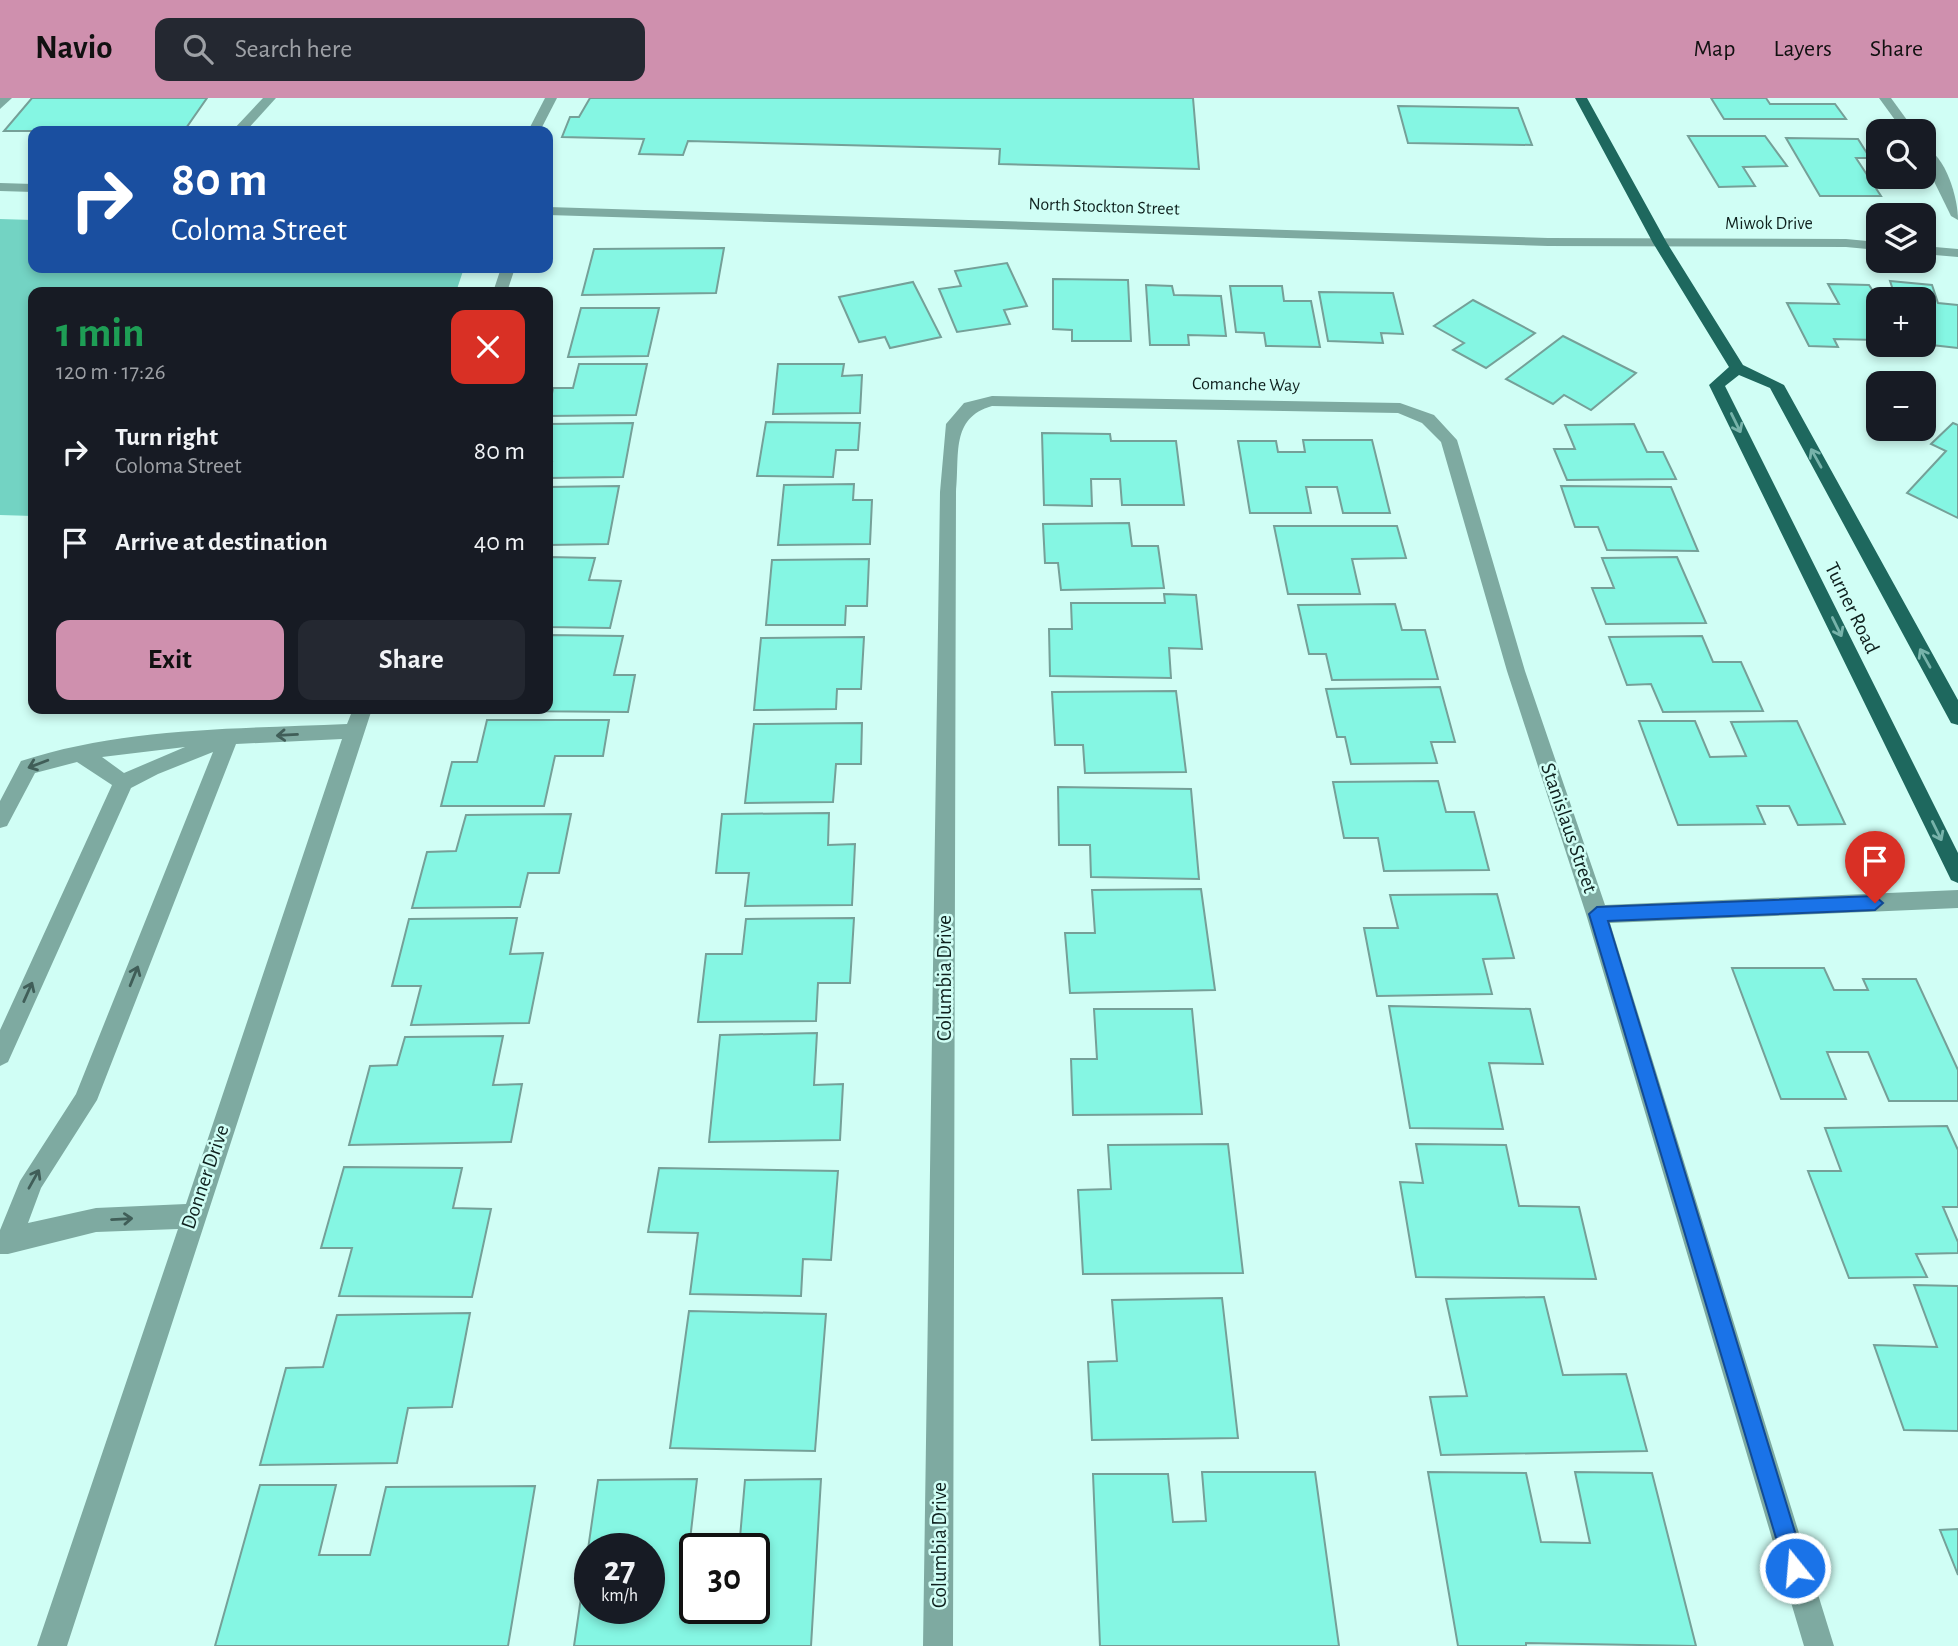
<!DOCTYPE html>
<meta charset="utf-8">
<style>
:root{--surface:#171b24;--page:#242831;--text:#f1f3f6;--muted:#9ea1a6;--accent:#cf90ae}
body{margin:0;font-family:"Alegreya Sans",sans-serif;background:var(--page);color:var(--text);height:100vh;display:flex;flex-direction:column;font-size:26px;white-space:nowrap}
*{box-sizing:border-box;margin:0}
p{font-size:23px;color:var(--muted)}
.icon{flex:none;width:38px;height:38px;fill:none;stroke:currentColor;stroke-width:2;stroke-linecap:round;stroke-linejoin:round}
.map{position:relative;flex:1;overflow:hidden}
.drawer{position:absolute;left:28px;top:189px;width:525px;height:427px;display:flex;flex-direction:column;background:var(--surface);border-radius:14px;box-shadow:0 4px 10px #0003}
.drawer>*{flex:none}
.hud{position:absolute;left:28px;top:28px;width:525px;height:147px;border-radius:14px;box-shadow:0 4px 10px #0003;background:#1a4fa0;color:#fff;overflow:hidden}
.controls{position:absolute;left:1866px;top:21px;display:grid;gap:14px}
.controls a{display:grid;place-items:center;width:70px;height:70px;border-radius:14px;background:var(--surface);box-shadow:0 4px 10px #0003;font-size:35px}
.speed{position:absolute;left:574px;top:1435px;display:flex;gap:14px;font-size:35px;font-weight:700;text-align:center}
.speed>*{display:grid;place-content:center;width:91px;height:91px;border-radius:50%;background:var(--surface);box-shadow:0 4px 10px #0003;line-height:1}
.speed small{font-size:18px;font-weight:400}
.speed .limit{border:4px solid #111;border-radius:10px;background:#fff;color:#111}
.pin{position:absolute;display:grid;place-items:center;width:60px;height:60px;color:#fff;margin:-72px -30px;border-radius:50% 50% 50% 0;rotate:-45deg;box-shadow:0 0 7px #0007}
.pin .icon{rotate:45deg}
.me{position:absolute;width:77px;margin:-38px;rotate:343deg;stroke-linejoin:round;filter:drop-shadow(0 0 5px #0008)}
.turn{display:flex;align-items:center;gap:24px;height:147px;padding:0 28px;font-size:32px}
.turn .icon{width:91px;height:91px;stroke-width:2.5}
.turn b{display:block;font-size:49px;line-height:60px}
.round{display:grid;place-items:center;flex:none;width:74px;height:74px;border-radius:14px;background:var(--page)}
.summary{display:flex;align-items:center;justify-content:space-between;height:119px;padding:0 28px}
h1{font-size:42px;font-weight:700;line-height:52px;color:#1e9e55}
.action{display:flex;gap:14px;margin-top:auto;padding:14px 28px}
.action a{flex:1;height:80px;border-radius:14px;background:var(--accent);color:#111;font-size:28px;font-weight:700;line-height:80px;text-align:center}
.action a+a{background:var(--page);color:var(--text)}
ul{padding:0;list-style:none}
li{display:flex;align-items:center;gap:21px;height:91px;padding:0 28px}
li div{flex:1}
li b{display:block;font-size:26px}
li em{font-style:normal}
header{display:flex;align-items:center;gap:42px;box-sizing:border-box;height:98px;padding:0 35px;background:var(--accent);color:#111}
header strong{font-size:33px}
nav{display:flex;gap:38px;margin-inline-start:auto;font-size:24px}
.search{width:490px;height:63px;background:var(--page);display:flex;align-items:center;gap:18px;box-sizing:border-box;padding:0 24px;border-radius:14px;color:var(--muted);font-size:26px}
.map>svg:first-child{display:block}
</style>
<header>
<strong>Navio</strong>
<div class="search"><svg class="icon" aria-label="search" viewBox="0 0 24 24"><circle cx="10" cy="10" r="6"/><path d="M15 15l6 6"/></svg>Search here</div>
<nav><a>Map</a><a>Layers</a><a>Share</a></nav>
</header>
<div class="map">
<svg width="1958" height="1548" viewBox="0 0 1958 1548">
<rect width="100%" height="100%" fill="#d0fef5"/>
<path fill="#73d3c3" d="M0,121L33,122V170H464L456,194H33V418L0,417Z"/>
<g fill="#85f6e3" stroke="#75a098" stroke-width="2" fill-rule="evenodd">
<path d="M32,0H207L184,33H4Z"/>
<path d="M590,0H1193L1199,71L999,66L1000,51L688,43L683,57L639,56L644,41L562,39L570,19H579Z"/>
<path d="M1711,0H1766L1770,6H1835L1846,21H1724Z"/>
<path d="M1398,8L1518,10L1532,47L1408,45Z"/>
<path d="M1688,38H1765L1787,68L1743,69L1755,88L1719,89Z"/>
<path d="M1786,40L1858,41L1870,60H1856L1881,98H1820Z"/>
<path d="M724,150L716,195L582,197L594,151Z"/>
<path d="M1007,165L1027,208L1004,212L1010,226L957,234L939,191L961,188L955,173Z"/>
<path d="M1053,181L1128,182L1131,243H1072V232L1053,231Z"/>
<path d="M1890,183L1932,187L1938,205L1958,207V250L1923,246V201H1896Z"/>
<path d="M913,184L941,239L890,250L885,239L859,244L839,199Z"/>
<path d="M1828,186L1869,187L1878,201V242L1834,241L1838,249L1809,248L1787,205L1839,206Z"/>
<path d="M1146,187L1172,188L1174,197L1221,198L1226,238L1188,237L1189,247H1150Z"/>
<path d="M1230,188H1282L1284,203H1311L1320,249L1266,248L1264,235L1236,234Z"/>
<path d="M1319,194L1393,195L1403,236L1381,235L1383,245L1328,243Z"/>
<path d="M1473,202L1535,235L1486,270L1453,252L1464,245L1434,228Z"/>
<path d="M581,210H659L648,258L568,259Z"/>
<path d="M1563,238L1636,275L1591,312L1564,297L1553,306L1506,281Z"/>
<path d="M579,266H647L636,317L548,318L553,290H573Z"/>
<path d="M778,266H844L842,278L862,277L860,315L773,316Z"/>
<path d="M766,324L860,325L858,352H836L833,379L757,378Z"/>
<path d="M633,325L623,379L548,380L552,364H548V326Z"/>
<path d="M1953,325L1958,327V420L1907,395L1946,353L1931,346Z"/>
<path d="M1634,326L1647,354H1663L1676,381L1567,382L1554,351H1575L1565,327Z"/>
<path d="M1042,335L1110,336L1111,343H1176L1184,407H1122L1120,381H1091L1092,408L1044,407Z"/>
<path d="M1303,342H1372L1390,415H1343L1337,389H1306L1311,415H1250L1238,343H1276L1278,354H1305Z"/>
<path d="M854,386L853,402H872L870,446L778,447L784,387Z"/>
<path d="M619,388L608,446L548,447V389Z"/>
<path d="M1561,388L1671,389L1698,453L1607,452L1598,429H1575Z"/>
<path d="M1129,425L1132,448H1158L1164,490L1061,492L1058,465H1045L1043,426Z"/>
<path d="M1274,428H1397L1406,460L1352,461L1360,496H1288Z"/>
<path d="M548,459L595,460L589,482L621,483L610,530L548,529Z"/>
<path d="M1677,459L1706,525L1606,526L1592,490H1614L1602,460Z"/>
<path d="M869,461L867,508H846L845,527H766L772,462Z"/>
<path d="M1164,496L1196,497L1202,551L1169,550L1171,580L1050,578L1049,531H1072L1071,505H1165Z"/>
<path d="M1395,506L1402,532H1425L1438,581L1332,582L1326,556H1309L1298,507Z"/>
<path d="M548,537L623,538L614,577H635L628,614L513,613L548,611Z"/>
<path d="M1702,538L1713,564H1741L1763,613L1663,614L1651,586L1627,587L1609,539Z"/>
<path d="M864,539L861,591H837L836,611L754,612L761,540Z"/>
<path d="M1440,589L1455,644H1431L1437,665L1351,666L1345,639H1337L1326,591Z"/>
<path d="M1176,593L1186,674L1085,675L1083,647H1055L1052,594Z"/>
<path d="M487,622H609L603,658H555L544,708H441L452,664H477Z"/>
<path d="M1639,623H1695L1710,659L1746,658L1731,624L1797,623L1845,726L1798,727L1789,708H1757L1765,726L1678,727Z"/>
<path d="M862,625L861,666H836L833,704L745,705L754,626Z"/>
<path d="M1438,683L1446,714H1474L1489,772L1384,773L1378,740H1344L1333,684Z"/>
<path d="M1058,689L1191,691L1199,781L1091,779L1090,747H1059Z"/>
<path d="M829,715L828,747L855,746L852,807L745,808L749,775H716L722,716Z"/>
<path d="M571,716L559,775H528L520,809L412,810L427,754L456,753L466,717Z"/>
<path d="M1201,791L1215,892L1070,895L1065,835H1095L1092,792Z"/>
<path d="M1497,796L1514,860L1483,861L1492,896L1377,898L1364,830H1398L1390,797Z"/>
<path d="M517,820L510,856L543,855L529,925L411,927L421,888H392L409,821Z"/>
<path d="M854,820L850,885H818L816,923L698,924L706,856H742L746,821Z"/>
<path d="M1732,870H1824L1834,892H1868L1863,881H1916L1958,972V1003H1889L1868,954H1827L1846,1001H1781Z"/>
<path d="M1389,908L1530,911L1543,966L1489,965L1503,1031L1410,1030Z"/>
<path d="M1094,911H1192L1202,1016L1073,1017L1071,961H1097Z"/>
<path d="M817,935L814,987L843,986L840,1042L709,1044L720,937Z"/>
<path d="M503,938L493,987L522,986L511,1044L349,1047L370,968L397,967L405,939Z"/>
<path d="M1947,1028L1958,1052V1109H1943L1958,1144V1155L1916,1156L1927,1179L1849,1180L1808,1073H1841L1825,1030Z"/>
<path d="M1228,1046L1243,1175L1083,1176L1078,1092L1111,1091L1108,1047Z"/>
<path d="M1416,1046L1506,1047L1519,1108L1579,1109L1596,1181L1416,1179L1400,1084L1423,1085Z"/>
<path d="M344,1069L462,1070L453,1110L491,1111L472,1199L339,1198L352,1150H321Z"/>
<path d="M659,1070L838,1073L831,1162L803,1161L801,1198L690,1196L698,1135L648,1134Z"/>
<path d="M1914,1187L1958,1188V1333L1904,1332L1874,1247L1937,1249Z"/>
<path d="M1544,1199L1563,1277L1626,1276L1647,1353L1441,1357L1430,1299L1467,1298L1446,1201Z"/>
<path d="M1222,1200L1238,1340L1092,1342L1088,1264L1117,1263L1112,1202Z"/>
<path d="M689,1213L826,1216L815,1353L670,1350Z"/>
<path d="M470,1215L452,1309L408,1310L397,1365L260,1367L286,1270L323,1269L337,1217Z"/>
<path d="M1202,1374H1315L1339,1548H1100L1093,1376H1168L1173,1424L1206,1423Z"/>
<path d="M1428,1374L1526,1375L1541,1444L1590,1445L1575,1374L1652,1375L1696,1548L1526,1545V1548H1458Z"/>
<path d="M697,1381L689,1451H739L745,1382L821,1381L811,1548H574L598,1382ZM590,1451H649V1510H590ZM695,1451H754V1510H695Z"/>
<path d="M260,1387H336L319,1457H370L386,1389L535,1388L508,1548H215Z"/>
<path d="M1958,1431V1477L1940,1432Z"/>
</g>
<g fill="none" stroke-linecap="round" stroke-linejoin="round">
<g fill="#7eaaa1" fill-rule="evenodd">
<path d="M0,0H12L0,11Z"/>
<path d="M263,0H276L246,33H232Z"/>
<path d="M545,0H557L540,33H528Z"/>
<path d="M1879,0H1891L1915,33H1903Z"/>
<path d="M1923,48C1946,57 1958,100 1958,122L1951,118L1923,61Z"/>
<path d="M0,85L33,86V94L0,93Z"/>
<path d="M548,109L1548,140L1846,141L1878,144V152L1846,149L1548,148L548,117Z"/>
<path d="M1923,148L1958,151V159L1923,156Z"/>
<path d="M501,170H515L507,194H493Z"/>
<path d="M992,298L1400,305L1434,317L1457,342L1525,573L1605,807L1958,792V810L1610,825L1834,1548H1804L1586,816L1507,573L1441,344L1422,325L1398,315L992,308C950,320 960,357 956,394L953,1548H923L940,394L946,326L964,305Z"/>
<path d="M353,611H372L67,1548H37L178,1131L96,1134L8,1156H0V1132L20,1083L76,996L213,654L158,676L131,690L8,964L0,968V932L112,687L77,664L35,675L7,728L0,730V703L21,663C125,629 238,631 347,626ZM342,641L186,1106L96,1110L28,1125L41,1090L97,1002L236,646ZM185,649L124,675L102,659Z"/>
</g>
<path fill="#1e685e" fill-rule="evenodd" d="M1575,0H1587L1667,145L1743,267L1784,287L1958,602V627L1951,625L1770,290L1739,277L1725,288L1958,755V785L1951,782L1709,287L1729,269L1653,145Z"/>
</g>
<defs><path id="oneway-shaft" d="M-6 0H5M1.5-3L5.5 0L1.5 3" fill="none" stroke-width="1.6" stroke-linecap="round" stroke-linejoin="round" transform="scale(1.75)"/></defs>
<g stroke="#77b3aa">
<use href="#oneway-shaft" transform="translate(1736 325) rotate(64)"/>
<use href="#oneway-shaft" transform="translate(1816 360) rotate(-119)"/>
<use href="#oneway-shaft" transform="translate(1837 529) rotate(64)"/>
<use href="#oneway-shaft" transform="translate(1925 560) rotate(-119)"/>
<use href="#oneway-shaft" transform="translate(1937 733) rotate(64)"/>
</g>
<g stroke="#405e58">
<use href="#oneway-shaft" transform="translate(287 637) rotate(177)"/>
<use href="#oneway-shaft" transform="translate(38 666) rotate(159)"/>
<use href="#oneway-shaft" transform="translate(134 878) rotate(-68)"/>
<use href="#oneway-shaft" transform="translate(28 894) rotate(-66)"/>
<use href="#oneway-shaft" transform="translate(34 1081) rotate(-61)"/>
<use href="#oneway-shaft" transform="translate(122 1121) rotate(-3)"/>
</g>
<path fill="#1a73e8" stroke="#114b97" stroke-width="2" d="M1875,798L1883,805L1875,812L1608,823L1806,1470L1803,1477L1795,1480L1788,1477L1785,1470L1589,816L1597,809Z"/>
<g text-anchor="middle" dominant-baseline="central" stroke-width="5" stroke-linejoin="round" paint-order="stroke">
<g font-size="18" fill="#0e201d" stroke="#d0fef5">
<text transform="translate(1104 109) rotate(2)">North Stockton Street</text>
<text x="1769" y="126">Miwok Drive</text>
<text transform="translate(1246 287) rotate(1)">Comanche Way</text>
</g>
<g font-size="21" fill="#0e201d" stroke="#d0fef5">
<text transform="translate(1852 510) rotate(64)">Turner Road</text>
<text transform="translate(1569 730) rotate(71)">Stanislaus Street</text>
<text transform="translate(944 880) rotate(-90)">Columbia Drive</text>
<text transform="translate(205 1079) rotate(-71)">Donner Drive</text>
<text transform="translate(939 1447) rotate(-90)">Columbia Drive</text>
</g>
</g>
</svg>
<div class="controls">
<a><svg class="icon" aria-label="search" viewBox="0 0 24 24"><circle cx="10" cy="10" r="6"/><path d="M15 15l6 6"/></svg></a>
<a><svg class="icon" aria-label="layers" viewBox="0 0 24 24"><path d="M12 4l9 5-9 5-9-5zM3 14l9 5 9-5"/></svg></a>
<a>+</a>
<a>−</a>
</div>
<div class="speed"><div>27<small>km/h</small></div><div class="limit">30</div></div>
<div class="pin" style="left:1875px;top:805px;background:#d93025"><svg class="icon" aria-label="arrive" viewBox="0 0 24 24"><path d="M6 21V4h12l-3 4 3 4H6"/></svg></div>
<svg class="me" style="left:1795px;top:1470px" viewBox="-20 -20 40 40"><circle r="17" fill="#1a73e8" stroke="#fff" stroke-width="3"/><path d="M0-11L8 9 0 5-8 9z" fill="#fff"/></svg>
<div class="hud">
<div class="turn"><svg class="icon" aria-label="right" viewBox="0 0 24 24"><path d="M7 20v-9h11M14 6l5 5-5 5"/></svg><div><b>80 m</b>Coloma Street</div></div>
</div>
<section class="drawer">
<div class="summary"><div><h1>1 min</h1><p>120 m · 17:26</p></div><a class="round" style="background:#d93025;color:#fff"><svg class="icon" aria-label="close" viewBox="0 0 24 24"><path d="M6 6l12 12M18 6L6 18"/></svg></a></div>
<ul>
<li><svg class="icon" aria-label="right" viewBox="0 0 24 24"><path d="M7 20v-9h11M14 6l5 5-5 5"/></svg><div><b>Turn right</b><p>Coloma Street</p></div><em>80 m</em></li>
<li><svg class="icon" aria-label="arrive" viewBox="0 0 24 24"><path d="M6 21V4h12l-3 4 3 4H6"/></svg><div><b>Arrive at destination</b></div><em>40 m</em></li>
</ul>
<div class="action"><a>Exit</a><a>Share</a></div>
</section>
</div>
